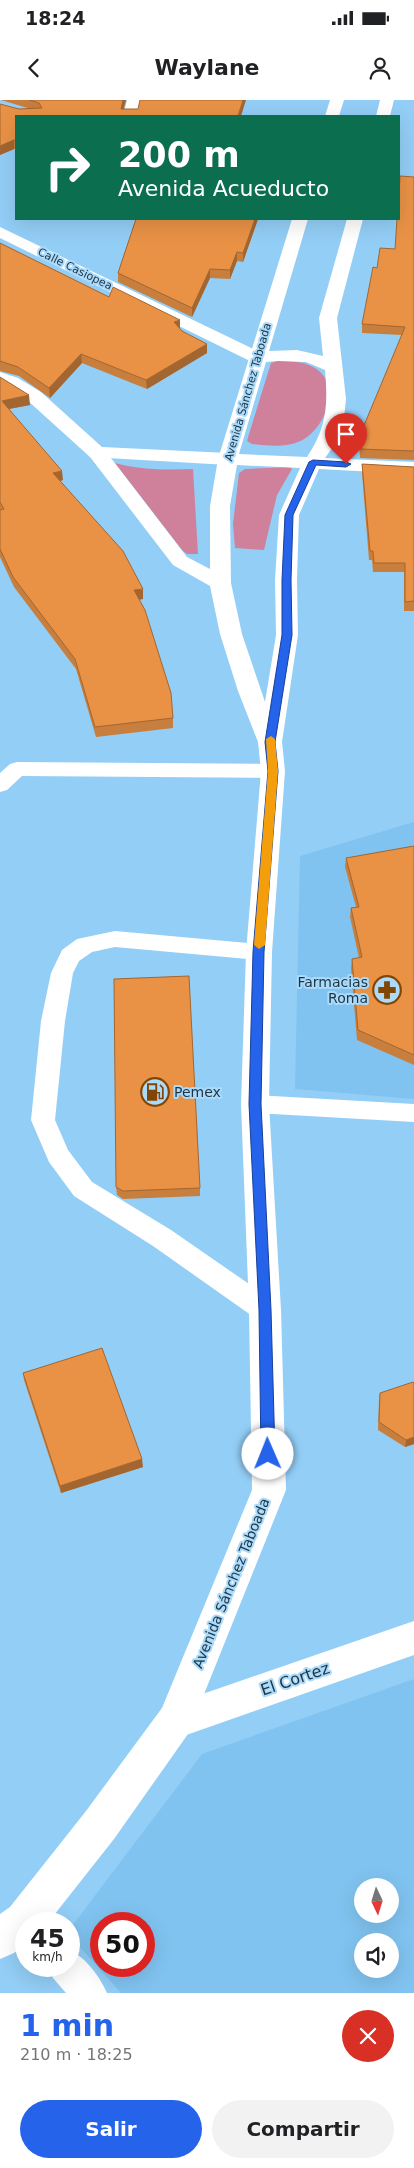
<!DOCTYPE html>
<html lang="es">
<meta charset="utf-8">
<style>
:root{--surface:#fff;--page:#f2f2f2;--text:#202124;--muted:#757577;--accent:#2563eb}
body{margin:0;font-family:"DejaVu Sans",sans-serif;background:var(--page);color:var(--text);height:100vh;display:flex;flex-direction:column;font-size:19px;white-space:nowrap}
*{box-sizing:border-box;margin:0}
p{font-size:16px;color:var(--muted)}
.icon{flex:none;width:28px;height:28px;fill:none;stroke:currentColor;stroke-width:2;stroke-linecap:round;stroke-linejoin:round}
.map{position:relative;height:1893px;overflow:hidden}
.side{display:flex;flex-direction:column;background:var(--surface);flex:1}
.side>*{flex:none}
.hud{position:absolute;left:15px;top:15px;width:385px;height:105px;border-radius:0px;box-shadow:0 5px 20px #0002;background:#0b6e4f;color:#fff;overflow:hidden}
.needle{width:32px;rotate:176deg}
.fabs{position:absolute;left:354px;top:1778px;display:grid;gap:10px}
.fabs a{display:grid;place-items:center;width:45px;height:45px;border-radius:50%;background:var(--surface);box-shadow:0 5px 20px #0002;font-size:25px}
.speed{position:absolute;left:15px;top:1812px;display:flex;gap:10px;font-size:25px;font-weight:700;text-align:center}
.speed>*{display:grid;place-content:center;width:65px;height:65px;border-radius:50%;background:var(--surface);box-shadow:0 5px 20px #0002;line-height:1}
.speed small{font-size:12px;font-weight:400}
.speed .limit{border:8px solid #d22;background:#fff;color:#111}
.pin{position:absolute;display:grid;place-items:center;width:42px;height:42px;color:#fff;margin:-51px -21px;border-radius:50% 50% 50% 0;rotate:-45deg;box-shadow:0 0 5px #0007}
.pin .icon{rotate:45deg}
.me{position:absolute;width:55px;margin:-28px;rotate:359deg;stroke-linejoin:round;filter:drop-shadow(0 0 4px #0008)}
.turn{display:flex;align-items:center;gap:18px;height:105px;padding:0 20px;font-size:22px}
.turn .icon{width:65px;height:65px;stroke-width:2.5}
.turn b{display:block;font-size:35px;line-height:42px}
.round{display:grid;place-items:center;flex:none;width:52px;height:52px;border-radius:26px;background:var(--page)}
.summary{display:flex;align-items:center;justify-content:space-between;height:85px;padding:0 20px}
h1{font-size:30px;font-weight:700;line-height:38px;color:var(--accent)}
.action{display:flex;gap:10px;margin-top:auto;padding:10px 20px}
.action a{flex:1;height:58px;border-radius:30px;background:var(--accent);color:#fff;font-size:20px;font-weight:700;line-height:58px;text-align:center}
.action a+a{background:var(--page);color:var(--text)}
.status{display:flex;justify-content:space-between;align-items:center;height:35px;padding:0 25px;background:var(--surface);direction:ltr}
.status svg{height:14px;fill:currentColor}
header{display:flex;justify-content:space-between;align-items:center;height:65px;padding:0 20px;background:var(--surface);font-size:22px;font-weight:700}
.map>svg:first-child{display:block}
</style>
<div class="status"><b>18:24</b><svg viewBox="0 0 49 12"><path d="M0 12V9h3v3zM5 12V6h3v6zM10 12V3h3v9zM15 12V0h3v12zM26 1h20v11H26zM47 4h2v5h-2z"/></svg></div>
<header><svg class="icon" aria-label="back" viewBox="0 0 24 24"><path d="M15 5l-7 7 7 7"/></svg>Waylane<svg class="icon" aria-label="person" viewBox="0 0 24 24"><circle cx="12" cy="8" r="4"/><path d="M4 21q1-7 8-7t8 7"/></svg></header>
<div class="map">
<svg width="414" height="1893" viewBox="0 0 414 1893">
<rect width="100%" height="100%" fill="#93cef6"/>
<g fill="#80c3f0" fill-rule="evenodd">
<path d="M414,722V999L295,989L300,756Z"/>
<path d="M414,1579V1893H121L69,1835V1830L202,1654ZM362,1786H390V1814H362ZM101,1824H144V1866H101ZM362,1841H390V1869H362Z"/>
</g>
<g fill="#cf809a">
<path d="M277,261C290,261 304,261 315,268C344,286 324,332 298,342C284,348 267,345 252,344L247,341L249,334L271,263Z"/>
<path d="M115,363C141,370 166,370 193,369L198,454H187L182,450Z"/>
<path d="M290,367L292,369L277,395L264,450L235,448L233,424L239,373L245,369Z"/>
</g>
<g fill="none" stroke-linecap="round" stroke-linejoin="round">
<g fill="#fff" fill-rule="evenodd">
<path d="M17,662L273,664L280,666L283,671L280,676L273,678L22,676L7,690L0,692V673L10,664Z"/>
<path d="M115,831L259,844L267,846L270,852L267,858L259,860L115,847L92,852L79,861L73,873L65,921L55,1020L68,1050L92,1082L171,1130L275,1202L278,1210L275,1218L265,1221L255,1218L153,1146L74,1096L49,1062L31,1020L41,921L51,873L62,850L77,839Z"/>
<path d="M255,995L414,1004V1022L255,1013L246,1011L243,1004L246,997Z"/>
<path d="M69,1850C86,1857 100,1877 107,1893H66L53,1878L48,1866H69Z"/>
</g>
<g fill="#fff" fill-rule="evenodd">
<path d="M127,0H141L137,16H123Z"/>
<path d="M0,127L264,254L267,258L264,262L258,263L252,262L0,138Z"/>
<path d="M0,272L18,278L41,292L102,347L228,353L235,355L238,359L235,363L228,365L90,357L27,300L0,284Z"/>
<path d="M414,1521V1555L175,1639L162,1634L157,1621L162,1608Z"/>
</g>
<g fill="#fff" fill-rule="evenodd">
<path d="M330,0H344L339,16H325Z"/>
<path d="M380,0H394L390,16H376Z"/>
<path d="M292,119H308L269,251L297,250L323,256L319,218L347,119H363L337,218L346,299L344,318L335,344L325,358L414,362V374L319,369L299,415L297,480L298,535L282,642L285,671L272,852L269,1004L281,1210L286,1390L188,1634L114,1739L47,1824H26V1844L14,1853L0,1859V1814L10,1807L86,1711L162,1608L252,1390L249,1210L241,1004L246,852L261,671L258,642L238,591L220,534L210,486L173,465L87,353L90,349L97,347L104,349L187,457L210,469V406L218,359ZM278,261L306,262L325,270C328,305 327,327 307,357L239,354L266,262ZM237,365L300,368L279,415L275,480L276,535L265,602L242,534L231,483L230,406Z"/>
</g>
</g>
<g fill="#c87e3c">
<path d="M1,0H126L123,9L241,16H16V49H14L0,55L19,9H31Z"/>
<path d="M414,77V360L360,358L359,344L360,335L402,235L362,233V224L377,168L395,149Z"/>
<path d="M136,119H258L243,162L237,161L230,179L210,178L192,217L118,182V173Z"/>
<path d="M0,143L109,197L180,229L207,253L147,289L82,263L50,298L19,276L0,271Z"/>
<path d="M0,277L30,305L9,309L63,380L60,381L143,499L139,500L173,618V628L96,637L76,569L14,487L0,457Z"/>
<path d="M362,364L414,367V511H404V472H373L372,460H369L362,373Z"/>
<path d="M414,746V965L357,940L351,868L352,859L359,858L350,817L351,808L356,807L345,767L346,758Z"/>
<path d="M116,1087L200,1088V1096L123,1099L117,1095Z"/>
<path d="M23,1273L143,1367L61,1393L24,1280Z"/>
<path d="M380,1293L414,1344L405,1347L378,1330L379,1300Z"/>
</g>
<g fill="#a36631">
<path d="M123,0H126L122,16L121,9Z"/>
<path d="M243,0H246L241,16H238Z"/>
<path d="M14,40V49L0,55V46Z"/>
<path d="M255,119H258L243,162V153Z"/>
<path d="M237,152V161L230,179V170Z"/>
<path d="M210,169V178L192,217V208Z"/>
<path d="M180,220V229L174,232V222Z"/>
<path d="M207,244V253L147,289L146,280Z"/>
<path d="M81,254L82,263L50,298L49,288Z"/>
<path d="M29,295L30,305L3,310L2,301Z"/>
<path d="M62,371L63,380L53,383V373Z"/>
<path d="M143,489V499L134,500V490Z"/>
<path d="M414,1337V1344L405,1347L406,1340Z"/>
<path d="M142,1359L143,1367L61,1393L60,1386Z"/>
</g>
<g fill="#e99246" stroke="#a36631">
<path d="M29,0H123L121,9H138L140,0H243L238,16H16V41L14,40L0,46V4L19,9L42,8L39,3Z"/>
<path d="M400,76L414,77V351L361,349L360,335L405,227L362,224L373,167L377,168L380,148L395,149L397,119H399V97Z"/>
<path d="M136,119H255L243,153L237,152L230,170L210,169L192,208L118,173Z"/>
<path d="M0,143L109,197L113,187L180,220L174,222L182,231L207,244L146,280L81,254L49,288L18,267L0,261Z"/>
<path d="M0,277L29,295L2,301L62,371L53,373L123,451L143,489L134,490L145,510L171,593L173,618L95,627L75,559L13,477L0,449V410L4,409L0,402Z"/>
<path d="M362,364L414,367V501L405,502V463H374L373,451H370Z"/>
<path d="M414,746V955L358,930L352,859L362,857L351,808L359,807L346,758Z"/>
<path d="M189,876L200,1088L123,1091L116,1087L114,879Z"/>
<path d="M102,1248L142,1359L60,1386L23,1273Z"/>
<path d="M413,1282L414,1283V1337L406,1340L379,1322L380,1293Z"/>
</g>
<path fill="#2563eb" stroke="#184099" d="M313,360L346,362L351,364L346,367L316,365L293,415L291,480L292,535L275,642L278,671L264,852L261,1004L271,1210L275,1354L273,1358L268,1360L263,1358L261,1354L259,1210L249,1004L253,852L268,671L265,642L282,535V480L285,415L309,362Z"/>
<path fill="#f59e0b" d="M271,636L275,639L278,671L265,845L259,849L254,845L268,671L266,639Z"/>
<defs>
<symbol id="pharmacy-ring" viewBox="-11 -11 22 22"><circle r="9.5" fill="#abdafa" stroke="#834602" stroke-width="1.5"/><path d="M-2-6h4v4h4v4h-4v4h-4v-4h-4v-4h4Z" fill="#834602"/></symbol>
<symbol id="fuel-ring" viewBox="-11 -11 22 22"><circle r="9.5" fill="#abdafa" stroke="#834602" stroke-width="1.5"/><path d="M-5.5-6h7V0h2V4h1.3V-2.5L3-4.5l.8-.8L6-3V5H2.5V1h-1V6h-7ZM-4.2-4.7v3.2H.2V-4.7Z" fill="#834602"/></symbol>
</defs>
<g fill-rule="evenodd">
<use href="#pharmacy-ring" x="371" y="874" width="32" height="32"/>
<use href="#fuel-ring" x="139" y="976" width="32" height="32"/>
</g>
<g text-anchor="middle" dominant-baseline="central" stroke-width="4" stroke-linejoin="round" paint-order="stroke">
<g font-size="11" fill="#1c3544" stroke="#abdafa">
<text transform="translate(75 169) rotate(26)">Calle Casiopea</text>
<text transform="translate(248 292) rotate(-74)">Avenida Sánchez Taboada</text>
</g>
<g font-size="14" fill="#1c3544" stroke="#abdafa" text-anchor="end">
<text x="368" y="882">Farmacias<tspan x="368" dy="16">Roma</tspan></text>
<text x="174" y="992" text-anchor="start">Pemex</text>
</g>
<g font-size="14" fill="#1c3544" stroke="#abdafa">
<text transform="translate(231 1483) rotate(-68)">Avenida Sánchez Taboada</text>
</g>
<g font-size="16" fill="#1c3544" stroke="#abdafa">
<text transform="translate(295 1579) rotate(-19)">El Cortez</text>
</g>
</g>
</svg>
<div class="fabs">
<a><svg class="needle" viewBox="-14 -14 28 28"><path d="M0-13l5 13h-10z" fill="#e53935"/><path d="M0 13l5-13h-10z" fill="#757577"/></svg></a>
<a><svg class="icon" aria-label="sound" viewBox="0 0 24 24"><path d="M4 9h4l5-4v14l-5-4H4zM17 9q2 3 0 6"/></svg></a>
</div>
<div class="speed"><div>45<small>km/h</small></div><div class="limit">50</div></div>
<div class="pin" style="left:346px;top:364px;background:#d93025"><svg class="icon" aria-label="arrive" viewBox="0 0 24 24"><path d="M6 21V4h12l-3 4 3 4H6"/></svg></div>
<svg class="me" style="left:268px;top:1354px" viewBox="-20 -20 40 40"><circle r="19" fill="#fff"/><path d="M0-13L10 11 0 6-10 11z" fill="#2563eb"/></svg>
<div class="hud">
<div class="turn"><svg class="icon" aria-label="right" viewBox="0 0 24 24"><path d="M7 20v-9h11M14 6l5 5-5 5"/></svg><div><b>200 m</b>Avenida Acueducto</div></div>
</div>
</div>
<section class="side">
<div class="summary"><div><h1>1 min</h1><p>210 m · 18:25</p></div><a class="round" style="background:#d93025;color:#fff"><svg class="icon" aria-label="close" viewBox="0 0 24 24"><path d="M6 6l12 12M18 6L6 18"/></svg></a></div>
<div class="action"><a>Salir</a><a>Compartir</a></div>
</section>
